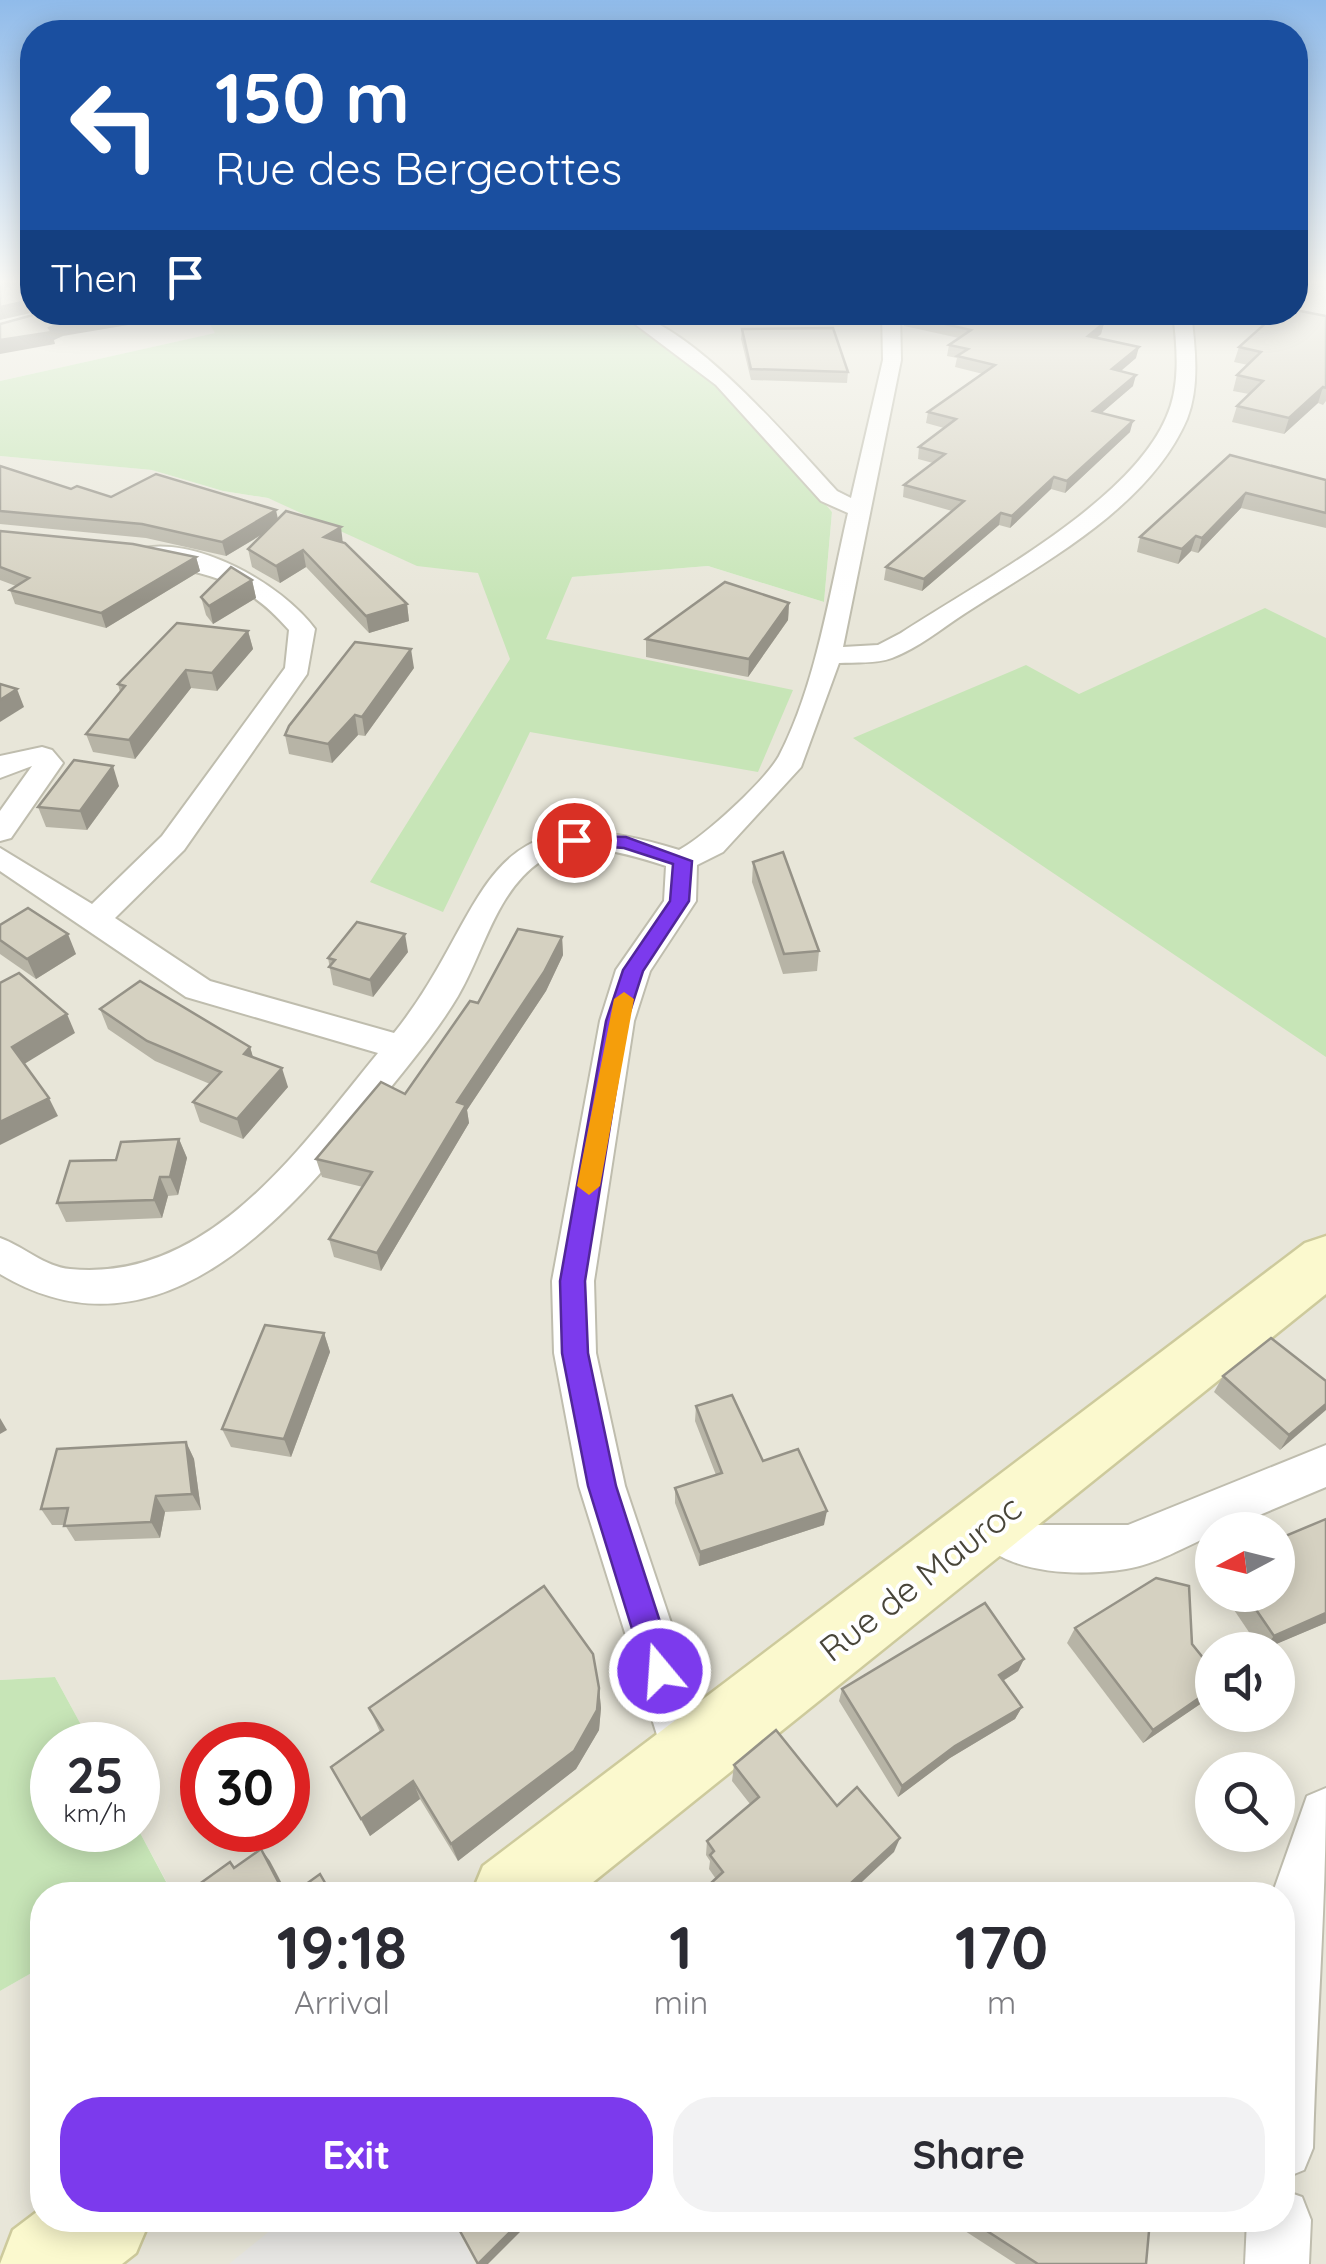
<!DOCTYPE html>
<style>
:root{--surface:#fff;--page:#f2f2f3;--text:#2b2b33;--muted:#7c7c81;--accent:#7c3aed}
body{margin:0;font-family:Quicksand,sans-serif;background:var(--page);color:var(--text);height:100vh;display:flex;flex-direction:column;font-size:38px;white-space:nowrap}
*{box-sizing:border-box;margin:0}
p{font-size:32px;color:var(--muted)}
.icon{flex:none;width:55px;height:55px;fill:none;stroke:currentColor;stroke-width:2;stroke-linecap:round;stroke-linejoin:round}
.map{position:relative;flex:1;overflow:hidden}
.panel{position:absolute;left:30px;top:1882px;width:1265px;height:350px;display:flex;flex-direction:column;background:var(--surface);border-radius:40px;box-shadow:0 5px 25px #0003}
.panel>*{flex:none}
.guide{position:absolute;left:20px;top:20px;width:1288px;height:305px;border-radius:40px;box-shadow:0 5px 25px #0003;background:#1a4fa0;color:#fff;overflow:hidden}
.needle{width:65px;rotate:263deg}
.buttons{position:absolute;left:1195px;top:1512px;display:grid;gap:20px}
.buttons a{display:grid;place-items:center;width:100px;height:100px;border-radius:50%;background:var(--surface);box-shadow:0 5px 25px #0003;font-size:50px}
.speed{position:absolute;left:30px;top:1722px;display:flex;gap:20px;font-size:50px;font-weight:700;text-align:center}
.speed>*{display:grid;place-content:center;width:130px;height:130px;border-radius:50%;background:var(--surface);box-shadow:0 5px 25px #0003;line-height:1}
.speed small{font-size:25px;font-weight:400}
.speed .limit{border:15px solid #d22;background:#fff;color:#111}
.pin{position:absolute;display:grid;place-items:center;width:85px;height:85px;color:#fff;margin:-42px;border:5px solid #fff;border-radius:50%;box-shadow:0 2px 10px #0007}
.me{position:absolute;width:110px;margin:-55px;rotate:342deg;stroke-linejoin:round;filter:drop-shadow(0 0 8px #0008)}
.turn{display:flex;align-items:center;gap:35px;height:210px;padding:0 30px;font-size:45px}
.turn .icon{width:130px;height:130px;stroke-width:2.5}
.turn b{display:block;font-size:70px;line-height:85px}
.then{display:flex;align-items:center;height:95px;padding:0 30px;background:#0003;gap:20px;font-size:38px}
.eta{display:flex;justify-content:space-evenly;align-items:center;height:170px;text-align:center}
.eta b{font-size:60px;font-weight:700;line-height:70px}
.cta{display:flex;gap:20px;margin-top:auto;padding:20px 30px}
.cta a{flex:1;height:115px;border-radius:40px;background:var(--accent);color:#fff;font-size:40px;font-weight:700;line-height:115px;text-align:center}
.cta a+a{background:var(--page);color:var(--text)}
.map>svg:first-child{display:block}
</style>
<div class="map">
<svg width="1326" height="2264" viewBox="0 0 1326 2264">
<rect width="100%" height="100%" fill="#f4f3eb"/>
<g fill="#e8e6d9" fill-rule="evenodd">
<path d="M0,283L32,312L203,313L216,333L0,381Z"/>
<path d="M1295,283H1319L1326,301V313L1317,328L1326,330V2264H0V1991L42,1967V2220H1282V1895H168L172,1892L138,1829V1745H92L55,1677L0,1680V456L153,470L223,491L268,498L331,523L571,577L708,566L824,602L832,512L723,381L628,313L1295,312ZM1212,1530H1278V1595H1212ZM1212,1650H1278V1715H1212ZM202,1745H288V1830H202ZM1212,1770H1278V1835H1212Z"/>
</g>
<g fill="#c7e5b7">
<path d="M203,313H628L723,381L832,512L824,602L708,566L572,577L546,639L793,690L758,772L530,732L443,912L370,882L510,659L478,573L417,566L268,498L223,491L152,470L0,456V381L215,333Z"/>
<path d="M1265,608L1326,638V1057L853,738L1026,665L1079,694Z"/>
<path d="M55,1677L92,1745H52V1830L138,1829L172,1893L42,1895V1967L0,1991V1680Z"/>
</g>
<path fill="#e6e5e2" d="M283,2220H453L475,2264H229Z"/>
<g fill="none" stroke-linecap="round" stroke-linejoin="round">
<defs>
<g id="street">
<path d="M619,312C683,312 793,444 837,491L851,498L883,360L882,312H900L901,360L843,647L878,645L901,633C979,582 1129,504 1166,418C1181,386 1177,347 1173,312H1191C1195,347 1200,386 1187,419C1149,508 1041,564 964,614C941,629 918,648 892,658C876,664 855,662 839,663L801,767L723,852L697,865L696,901L650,971L634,1021L594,1281L596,1353L625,1486L715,1754L708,1773L689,1780L670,1773L663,1754L579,1486L554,1353L552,1281L600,1021L616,970L664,901L666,866C628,854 578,837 541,861C496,891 484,952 458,996C435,1035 404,1070 376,1106C286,1220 157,1368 0,1274V1238C23,1246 45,1267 70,1269C208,1283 300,1148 378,1053L186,997L0,871V848L92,904L162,836L285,668L289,630C241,575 205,575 139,559V549C195,535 282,584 315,629L307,674L184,850L115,918L210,981L394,1033C493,910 474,785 679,850C704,837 765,781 779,756C816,685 830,591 848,513L821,501L716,385Z"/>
<path d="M42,747L52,750L63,763L11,838L0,841V811L32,766L0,778V756Z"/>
<path d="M1326,1445V1487L1224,1530H1212V1535C1186,1546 1155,1565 1126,1569C1076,1577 990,1575 967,1522L973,1507L990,1500L1035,1525H1128Z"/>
<path d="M1326,1788C1326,1908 1316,2028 1313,2148L1304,2170L1282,2179V1895H1272L1307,1796Z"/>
<path d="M1282,2190L1302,2197L1311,2220L1309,2264H1245L1247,2220H1282Z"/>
</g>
<g id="secondary">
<path d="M1326,1236V1294L577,1895H471L483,1866L1305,1243Z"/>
<path d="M42,2208V2220H150L136,2253L122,2264H0L13,2230Z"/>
</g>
</defs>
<use href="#street" stroke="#bfbdae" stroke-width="4"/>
<use href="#secondary" stroke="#cdca9c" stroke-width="5"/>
<use href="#street" fill="#fff" fill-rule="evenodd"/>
<use href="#secondary" fill="#fbf9ce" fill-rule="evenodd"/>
</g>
<g fill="#b7b4a6">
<path d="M844,312H879L878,320Z"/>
<path d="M901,312H1103L1101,323H1104L1101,334L1096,338L1136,358L1121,371L1133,386L1101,413L1130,432L1065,493L1051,489L1010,528L999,525L922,591L884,580L886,567L952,511L903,497L904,485L933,463L918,459L919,447L944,428L926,423L928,412L983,374L955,367L957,358L947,356L949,345L959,338L904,326Z"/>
<path d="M1326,316V401L1323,405L1318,403L1284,434L1232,422L1237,406L1249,394L1233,391L1237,375L1248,365L1234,362L1239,347Z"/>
<path d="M742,329L848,372L847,383L751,380L741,339Z"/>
<path d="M1230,455L1326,480V528L1241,508L1198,553L1191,551L1178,564L1137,552L1140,537Z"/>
<path d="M0,466L71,489L111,497L278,519L343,542L407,604L409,621L369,633L306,567L280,583L252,567L248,549L263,534L226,556L146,538L0,524Z"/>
<path d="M0,531L196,557L200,571L106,628L15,604L10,590L16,586L0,580Z"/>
<path d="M252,580L256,598L213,624L206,615L201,597Z"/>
<path d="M789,603L788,620L748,677L646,657V639Z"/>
<path d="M248,631L253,649L217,691L191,688L135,759L93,752L86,734L120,692L118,684Z"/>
<path d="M414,668L365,736L358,735L332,763L289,754L285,735Z"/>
<path d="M119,786L87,830L46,827L38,807Z"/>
<path d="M753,862L819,951L817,971L783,974L752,882Z"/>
<path d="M0,925L76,954L36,979L0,954Z"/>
<path d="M562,937L563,955L546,991L467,1110L469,1123L381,1271L334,1257L329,1239L363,1187L322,1177L316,1159L405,1094L478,1003Z"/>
<path d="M408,952L373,997L333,985L328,958Z"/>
<path d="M100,1009L250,1047L253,1058L288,1087L243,1139L200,1122L193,1102L210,1084L155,1061L108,1029Z"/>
<path d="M179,1139L187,1158L178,1195L168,1196L162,1218L66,1222L57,1203L116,1160Z"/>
<path d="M324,1333L330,1352L291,1457L231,1447L222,1429Z"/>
<path d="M1223,1376L1326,1381L1280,1450L1214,1392Z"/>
<path d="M696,1406L824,1525L699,1566L675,1503V1488L716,1475L695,1421Z"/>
<path d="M186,1442L194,1459L201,1510L165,1512L160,1538L75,1541L65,1525H52L41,1509Z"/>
<path d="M1224,1595H1278L1326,1623L1261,1650Z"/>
<path d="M1075,1628L1192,1644L1212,1696L1143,1743L1067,1643Z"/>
<path d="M1024,1659L1018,1671L1003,1681L1022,1707L1015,1719L950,1758L898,1797L839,1701L842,1689Z"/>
<path d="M599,1688L601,1708L599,1730L576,1769L458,1861L420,1799L370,1836L331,1767L380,1732L369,1708Z"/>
<path d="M734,1765L837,1806L894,1852L716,1879L709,1869L710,1861L706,1855L707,1841L750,1804L732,1781Z"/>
<path d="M948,2220H1150L1146,2264H1016Z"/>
</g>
<g fill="#959287">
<path d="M32,300V312H35L0,320V307Z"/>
<path d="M125,313L128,325L63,336L54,340L55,344L0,354V340L59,324Z"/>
<path d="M1104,323L1101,334L1086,347L1088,336Z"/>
<path d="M1139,347L1136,358L1110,380L1112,369Z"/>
<path d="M1136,375L1133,386L1090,423L1093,411Z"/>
<path d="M1323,387L1318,403L1284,434L1289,418Z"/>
<path d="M1133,421L1130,432L1065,493L1067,481Z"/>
<path d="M1054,477L1051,489L1010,528L1012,516Z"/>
<path d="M1246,493L1241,508L1198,553L1202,538Z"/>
<path d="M276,510L279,524L226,556L222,542Z"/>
<path d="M1001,513L999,525L922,591L924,579Z"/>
<path d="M341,527L343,544L324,537Z"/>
<path d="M1196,536L1191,551L1178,564L1182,549Z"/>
<path d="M303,550L306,567L280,583L276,566Z"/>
<path d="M196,557L200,571L106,628L101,613Z"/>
<path d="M252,580L256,598L213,624L209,606Z"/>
<path d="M789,603L788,620L748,677L749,659Z"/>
<path d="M407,604L409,621L369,633L366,616Z"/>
<path d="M248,631L253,649L217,691L212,673Z"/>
<path d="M411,649L414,668L365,736L362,717Z"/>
<path d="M186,670L191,688L135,759L129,740Z"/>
<path d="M17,689L24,707L0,722V700Z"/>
<path d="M355,715L358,735L332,763L328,744Z"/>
<path d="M113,766L119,786L87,830L80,811Z"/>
<path d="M68,934L76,954L36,979L27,959Z"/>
<path d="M405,934L408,952L373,997L370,980Z"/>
<path d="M562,937L563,955L546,991L467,1110L469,1123L381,1271L377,1253L457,1102Z"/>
<path d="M67,1014L75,1033L21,1066L12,1047Z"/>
<path d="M250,1047L256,1067L244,1054Z"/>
<path d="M282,1068L288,1087L243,1139L237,1119Z"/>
<path d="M49,1098L58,1116L0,1145V1122Z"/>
<path d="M179,1139L187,1158L178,1195L170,1177Z"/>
<path d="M160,1177L168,1196L162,1218L154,1200Z"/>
<path d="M324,1333L330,1352L291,1457L284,1439Z"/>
<path d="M1326,1404V1410L1280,1450L1289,1435Z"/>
<path d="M0,1418L7,1430L0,1434Z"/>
<path d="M186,1442L194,1459L201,1510L192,1494Z"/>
<path d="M156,1496L165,1512L160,1538L151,1522Z"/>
<path d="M827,1511L824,1525L699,1566L700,1552Z"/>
<path d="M1326,1613V1623L1262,1650L1274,1636Z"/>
<path d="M1024,1659L1018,1671L993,1687L999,1675Z"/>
<path d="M599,1688L601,1708L599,1730L576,1769L458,1861L451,1844Z"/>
<path d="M1212,1689V1696L1143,1743L1153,1730Z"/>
<path d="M1022,1707L1015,1719L950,1758L898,1797L902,1786L955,1746Z"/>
<path d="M413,1781L420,1799L370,1836L361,1819Z"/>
<path d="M900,1838L894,1852L848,1895H838Z"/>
<path d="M261,1849L270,1861L288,1895H285Z"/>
<path d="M515,2220H517L522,2230L488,2264H478Z"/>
</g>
<g fill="#d5d1c1" stroke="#959287" stroke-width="2.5">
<path d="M0,283H32V300L0,307Z"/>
<path d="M1295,310L1326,316V388L1323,387L1289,418L1237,406L1263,381L1237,375L1261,352L1239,347L1278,312H1295Z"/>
<path d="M44,312H125V313L59,324L49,328L52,332L0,340V324Z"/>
<path d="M905,312H1103L1093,321L1104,323L1088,336L1139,347L1112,369L1136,375L1093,411L1133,421L1067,481L1054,477L1012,516L1001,513L924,579L886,567L964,501L904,485L945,454L919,447L956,419L928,412L995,365L957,356L968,349L949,345L971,330L905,315Z"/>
<path d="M833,328L848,372L751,369L742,329Z"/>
<path d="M1230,455L1326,480V513L1246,493L1202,538L1196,536L1182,549L1140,537Z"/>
<path d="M0,466L71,489L77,486L111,497L156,474L276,510L222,542L142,524L0,511Z"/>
<path d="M286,511L341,527L324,537L345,543L407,604L366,616L303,550L276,566L248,549Z"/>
<path d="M0,531L133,544L196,557L101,613L10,590L29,578L0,567Z"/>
<path d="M231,567L252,580L209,606L201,597Z"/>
<path d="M725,582L789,603L749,659L646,639Z"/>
<path d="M177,623L248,631L212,673L186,670L129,740L86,734L125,686L118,684Z"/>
<path d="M355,642L411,649L362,717L355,715L328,744L285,735L289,726Z"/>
<path d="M0,684L17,689L0,700Z"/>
<path d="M74,760L113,766L80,811L38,807Z"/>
<path d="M783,852L819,951L784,954L753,862Z"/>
<path d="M28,908L68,934L27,959L0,940V925Z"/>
<path d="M357,922L405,934L370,980L329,967L335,960L328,958Z"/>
<path d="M518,929L562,937L544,972L457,1102L466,1105L377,1253L329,1239L372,1172L316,1159L381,1082L405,1094L470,1001L478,1003Z"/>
<path d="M19,973L67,1014L12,1047L49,1098L0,1122V983Z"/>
<path d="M140,981L250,1047L244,1054L282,1068L237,1119L193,1102L221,1072L147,1041L100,1009Z"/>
<path d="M179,1139L170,1177H160L154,1200L57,1203L70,1161L116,1160L121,1142Z"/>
<path d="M265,1325L324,1333L284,1439L222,1429Z"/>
<path d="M1271,1338L1326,1381V1404L1289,1435L1223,1376Z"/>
<path d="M732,1395L763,1461L798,1449L827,1511L700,1552L675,1488L722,1473L696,1406Z"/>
<path d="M186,1442L192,1494L156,1496L151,1522L64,1526L68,1508L41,1509L57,1449Z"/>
<path d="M1326,1519V1613L1274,1636L1246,1595H1278V1539Z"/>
<path d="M1156,1578L1189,1586L1192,1644L1212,1669V1689L1153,1730L1075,1628Z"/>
<path d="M544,1586L593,1654L599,1688L597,1710L574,1751L451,1844L413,1781L361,1819L331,1767L383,1730L369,1708Z"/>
<path d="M985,1603L1024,1659L999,1675L1022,1707L955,1746L902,1786L842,1689Z"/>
<path d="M776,1730L837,1806L857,1787L900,1838L838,1895H698L723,1872L710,1855L714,1851L707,1841L759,1797L734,1765Z"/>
<path d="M261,1849L285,1895H184L230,1862L234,1868Z"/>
<path d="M320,1874L332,1895H291Z"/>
<path d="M454,2220H515L517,2225L478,2264Z"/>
<path d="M970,2220H1150L1146,2264H1038Z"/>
</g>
<linearGradient id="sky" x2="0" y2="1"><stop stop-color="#90bbea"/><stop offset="0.47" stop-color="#fafaf6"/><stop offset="1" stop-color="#fafaf6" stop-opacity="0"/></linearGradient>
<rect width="1326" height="600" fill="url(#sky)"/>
<path fill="#7c3aed" stroke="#51269a" stroke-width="2.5" d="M574,835L626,837L692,861L689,901L643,971L627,1021L585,1281L588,1353L616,1486L676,1671L671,1682L660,1686L650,1682L645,1671L588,1486L562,1353L560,1281L606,1021L623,970L670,901L673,864L624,848L567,844L564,840Z"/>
<path fill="#f59e0b" d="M624,992L634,999L600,1186L589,1195L577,1186L614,999Z"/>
<g text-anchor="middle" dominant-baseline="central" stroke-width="8" stroke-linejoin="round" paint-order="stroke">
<g font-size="35" fill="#484539" stroke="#fff">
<text transform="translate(920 1578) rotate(-38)">Rue de Mauroc</text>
</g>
</g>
</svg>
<div class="buttons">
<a><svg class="needle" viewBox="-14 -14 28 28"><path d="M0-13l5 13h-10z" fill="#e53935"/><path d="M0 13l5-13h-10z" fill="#7c7c81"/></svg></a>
<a><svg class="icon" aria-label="sound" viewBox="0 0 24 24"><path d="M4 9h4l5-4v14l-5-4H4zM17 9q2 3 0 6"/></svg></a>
<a><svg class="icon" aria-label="search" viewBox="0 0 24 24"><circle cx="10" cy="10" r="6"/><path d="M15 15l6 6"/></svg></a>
</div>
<div class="speed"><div>25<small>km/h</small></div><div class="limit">30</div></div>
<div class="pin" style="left:574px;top:840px;background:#d93025"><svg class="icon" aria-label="arrive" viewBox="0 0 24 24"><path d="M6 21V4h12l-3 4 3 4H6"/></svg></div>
<svg class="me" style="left:660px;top:1671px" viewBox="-20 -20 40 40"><circle r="17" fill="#7c3aed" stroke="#fff" stroke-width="3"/><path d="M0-11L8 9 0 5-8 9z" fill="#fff"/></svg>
<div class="guide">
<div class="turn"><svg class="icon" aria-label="left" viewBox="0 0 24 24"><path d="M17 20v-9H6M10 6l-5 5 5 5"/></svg><div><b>150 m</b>Rue des Bergeottes</div></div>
<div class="then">Then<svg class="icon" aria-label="arrive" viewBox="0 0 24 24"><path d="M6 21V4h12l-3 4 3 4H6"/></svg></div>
</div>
<section class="panel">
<div class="eta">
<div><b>19:18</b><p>Arrival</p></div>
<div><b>1</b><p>min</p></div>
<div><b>170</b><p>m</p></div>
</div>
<div class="cta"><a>Exit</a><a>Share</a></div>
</section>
</div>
